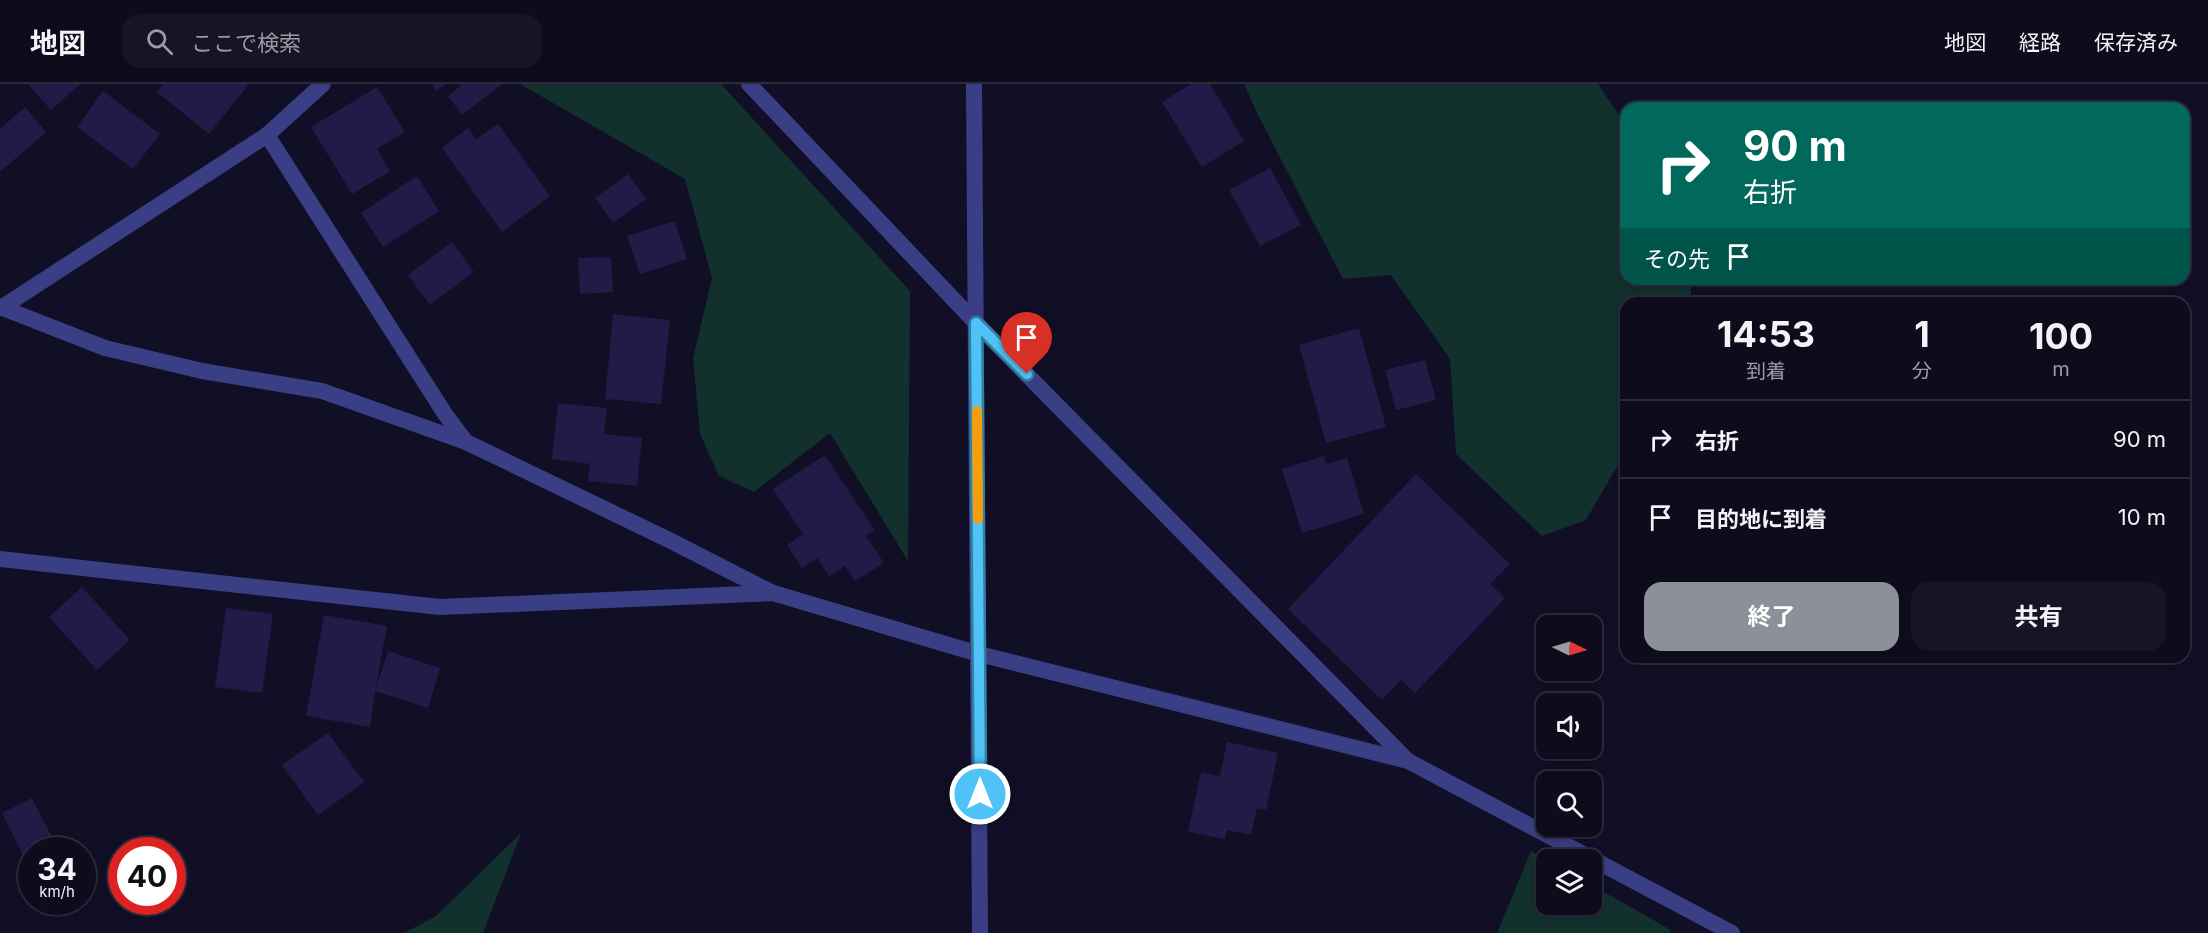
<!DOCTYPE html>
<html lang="ja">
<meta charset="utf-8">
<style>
:root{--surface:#0d0b1c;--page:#161425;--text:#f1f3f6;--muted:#9a9ba3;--line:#2d2b3b;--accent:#8c9099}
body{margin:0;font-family:Inter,"Noto Sans JP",sans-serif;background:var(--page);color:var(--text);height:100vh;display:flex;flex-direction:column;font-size:22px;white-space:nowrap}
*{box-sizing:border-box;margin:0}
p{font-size:20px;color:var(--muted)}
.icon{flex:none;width:33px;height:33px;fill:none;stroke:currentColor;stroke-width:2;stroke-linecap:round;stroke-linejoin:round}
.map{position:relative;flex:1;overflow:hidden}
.drawer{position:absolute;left:1620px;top:213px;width:570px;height:366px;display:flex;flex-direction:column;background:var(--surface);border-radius:18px;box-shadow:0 3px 9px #0003,0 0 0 2px var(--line)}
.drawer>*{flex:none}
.hud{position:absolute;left:1620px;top:18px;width:570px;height:183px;border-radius:18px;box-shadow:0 3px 9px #0003,0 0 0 2px var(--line);background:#00695c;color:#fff;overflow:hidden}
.needle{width:39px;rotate:95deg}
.buttons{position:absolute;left:1536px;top:531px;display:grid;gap:12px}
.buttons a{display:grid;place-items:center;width:66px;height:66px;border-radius:12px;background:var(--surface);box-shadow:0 3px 9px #0003,0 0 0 2px var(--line);font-size:30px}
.speed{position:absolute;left:18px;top:753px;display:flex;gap:12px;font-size:30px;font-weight:700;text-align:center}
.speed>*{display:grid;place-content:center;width:78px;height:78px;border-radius:50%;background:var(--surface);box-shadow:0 3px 9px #0003,0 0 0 2px var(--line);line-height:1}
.speed small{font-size:15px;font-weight:400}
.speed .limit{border:9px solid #d22;background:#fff;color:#111}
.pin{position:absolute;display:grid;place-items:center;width:51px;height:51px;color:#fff;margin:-62px -26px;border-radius:50% 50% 50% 0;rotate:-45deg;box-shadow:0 0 6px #0007}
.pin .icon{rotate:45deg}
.me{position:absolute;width:66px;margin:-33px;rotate:0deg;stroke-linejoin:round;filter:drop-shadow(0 0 4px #0008)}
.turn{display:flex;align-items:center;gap:21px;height:126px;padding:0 24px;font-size:27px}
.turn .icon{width:78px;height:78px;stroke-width:2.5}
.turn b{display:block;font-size:42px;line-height:51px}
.then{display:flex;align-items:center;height:57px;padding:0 24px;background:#0003;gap:12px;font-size:22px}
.eta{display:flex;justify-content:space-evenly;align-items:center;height:102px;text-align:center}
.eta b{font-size:36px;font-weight:700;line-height:42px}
.primary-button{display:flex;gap:12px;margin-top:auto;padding:12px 24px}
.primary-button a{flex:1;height:69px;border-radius:18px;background:var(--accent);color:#fff;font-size:24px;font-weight:700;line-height:69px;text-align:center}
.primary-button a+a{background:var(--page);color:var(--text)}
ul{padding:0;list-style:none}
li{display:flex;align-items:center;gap:18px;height:78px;padding:0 24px;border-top:2px solid var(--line)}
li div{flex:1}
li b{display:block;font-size:22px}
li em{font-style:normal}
header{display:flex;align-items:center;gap:36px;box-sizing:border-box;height:84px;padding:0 30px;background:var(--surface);border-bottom:2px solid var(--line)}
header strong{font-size:28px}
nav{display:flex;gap:33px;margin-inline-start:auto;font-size:21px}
.search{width:420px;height:54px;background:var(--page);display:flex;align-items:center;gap:15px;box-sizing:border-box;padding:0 21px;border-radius:18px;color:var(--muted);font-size:22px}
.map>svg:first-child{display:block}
</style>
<header>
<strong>地図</strong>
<div class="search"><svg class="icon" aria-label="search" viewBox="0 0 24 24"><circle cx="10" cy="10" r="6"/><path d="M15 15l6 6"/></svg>ここで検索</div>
<nav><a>地図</a><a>経路</a><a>保存済み</a></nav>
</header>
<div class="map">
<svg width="2208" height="849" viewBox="0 0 2208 849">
<rect width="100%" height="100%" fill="#110f26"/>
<g fill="#12302c">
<path d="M520,0H721L910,207L908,477L830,349L754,408L719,392L700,350L693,274L712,194L685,95Z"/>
<path d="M1244,0H1598L1626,41V195H1691V219H1626V367L1586,436L1542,452L1456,370L1450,275L1391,191L1343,195L1258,31Z"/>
<path d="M521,749L483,849H404L436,832Z"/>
<path d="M1531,767L1546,776V820H1592V801L1671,846L1670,849H1497Z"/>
</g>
<g fill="#201b47">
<path d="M28,0H80L51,26Z"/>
<path d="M163,0H249L209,50L157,8Z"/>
<path d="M432,0H446L436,7Z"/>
<path d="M463,0H502L462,31L448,12Z"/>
<path d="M1191,0H1210L1244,57L1202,83L1162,18Z"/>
<path d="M377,3L405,48L377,65L390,87L352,110L311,43Z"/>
<path d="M103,7L160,50L133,85L77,43Z"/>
<path d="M25,23L46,48L0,88V45Z"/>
<path d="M498,40L550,112L502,148L442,64L468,44L476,55Z"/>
<path d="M1270,84L1301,141L1260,162L1229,106Z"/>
<path d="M628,90L646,115L613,139L595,114Z"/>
<path d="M417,92L439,127L383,163L361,129Z"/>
<path d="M675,137L687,175L640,190L627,152Z"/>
<path d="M452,158L474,188L430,221L408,191Z"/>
<path d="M611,173L613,208L580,210L578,174Z"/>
<path d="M613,230L670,236L661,320L605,315Z"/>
<path d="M1359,244L1386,343L1326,359L1299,261Z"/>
<path d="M1425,276L1436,316L1396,326L1385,286Z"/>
<path d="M558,319L607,324L604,350L642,354L637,402L588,397L590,380L552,375Z"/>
<path d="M825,371L875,446L866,452L884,479L855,497L845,482L829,492L817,474L802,484L787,461L803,450L773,405Z"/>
<path d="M1324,372L1326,380L1347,374L1364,430L1302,449L1282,385Z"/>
<path d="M1416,390L1510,480L1490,500L1505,514L1415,609L1401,596L1382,616L1288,525Z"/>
<path d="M82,503L130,556L97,586L49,533Z"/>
<path d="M226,524L273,530L262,609L215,603Z"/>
<path d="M324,531L387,542L375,607L388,567L440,584L428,624L375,607L370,643L306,632Z"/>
<path d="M328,649L364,698L318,731L282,681Z"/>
<path d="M1227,658L1278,669L1266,726L1257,724L1251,751L1227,746L1225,755L1188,748L1201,688L1220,692Z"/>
<path d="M32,714L54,757L37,766H32V769L24,773L2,729Z"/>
</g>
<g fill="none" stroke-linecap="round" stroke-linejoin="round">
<g stroke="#3a3e84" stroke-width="16">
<path d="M267,51L323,0"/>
<path d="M0,223L105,264L202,287L322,307L466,358L669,456L771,508"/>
<path d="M1,224L267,51L445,330L466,358"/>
<path d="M0,475L440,523L773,509L979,570L1408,677"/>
</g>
<g stroke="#3a3e84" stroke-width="16">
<path d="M749,0L976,239L1408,677L1732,849"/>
<path d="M974,0L980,849"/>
</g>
</g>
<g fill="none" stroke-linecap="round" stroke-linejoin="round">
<defs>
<path id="route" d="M980,710L976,239L1027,290"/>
</defs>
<use href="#route" stroke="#337fa1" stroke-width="15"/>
<use href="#route" stroke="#4fc3f7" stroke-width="10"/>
<path stroke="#f59e0b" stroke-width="10" d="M977,327L978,435"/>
</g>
</svg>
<div class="buttons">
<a><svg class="needle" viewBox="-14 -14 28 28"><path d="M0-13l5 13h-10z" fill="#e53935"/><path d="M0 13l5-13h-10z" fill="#9a9ba3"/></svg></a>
<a><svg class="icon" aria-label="sound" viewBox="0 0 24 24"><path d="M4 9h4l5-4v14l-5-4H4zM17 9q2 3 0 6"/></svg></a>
<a><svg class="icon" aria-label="search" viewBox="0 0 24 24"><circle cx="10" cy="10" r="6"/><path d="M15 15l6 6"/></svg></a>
<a><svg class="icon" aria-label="layers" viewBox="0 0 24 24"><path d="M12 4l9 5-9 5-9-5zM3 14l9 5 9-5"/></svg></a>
</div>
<div class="speed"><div>34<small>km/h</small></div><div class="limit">40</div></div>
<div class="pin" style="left:1027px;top:290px;background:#d93025"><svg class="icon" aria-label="arrive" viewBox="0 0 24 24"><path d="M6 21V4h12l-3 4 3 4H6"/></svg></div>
<svg class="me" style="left:980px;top:710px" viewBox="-20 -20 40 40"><circle r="17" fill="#4fc3f7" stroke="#fff" stroke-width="3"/><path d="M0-11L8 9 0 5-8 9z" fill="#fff"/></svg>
<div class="hud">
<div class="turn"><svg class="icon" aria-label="right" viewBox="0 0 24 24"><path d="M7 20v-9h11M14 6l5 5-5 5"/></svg><div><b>90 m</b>右折</div></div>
<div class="then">その先<svg class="icon" aria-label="arrive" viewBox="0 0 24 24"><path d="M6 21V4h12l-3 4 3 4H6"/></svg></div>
</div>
<section class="drawer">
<div class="eta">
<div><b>14:53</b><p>到着</p></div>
<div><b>1</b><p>分</p></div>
<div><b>100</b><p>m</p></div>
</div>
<ul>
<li><svg class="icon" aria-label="right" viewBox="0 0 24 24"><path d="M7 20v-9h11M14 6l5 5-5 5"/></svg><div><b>右折</b></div><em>90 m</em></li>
<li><svg class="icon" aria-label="arrive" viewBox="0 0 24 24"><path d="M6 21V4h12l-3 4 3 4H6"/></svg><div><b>目的地に到着</b></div><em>10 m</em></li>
</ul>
<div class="primary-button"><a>終了</a><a>共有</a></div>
</section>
</div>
